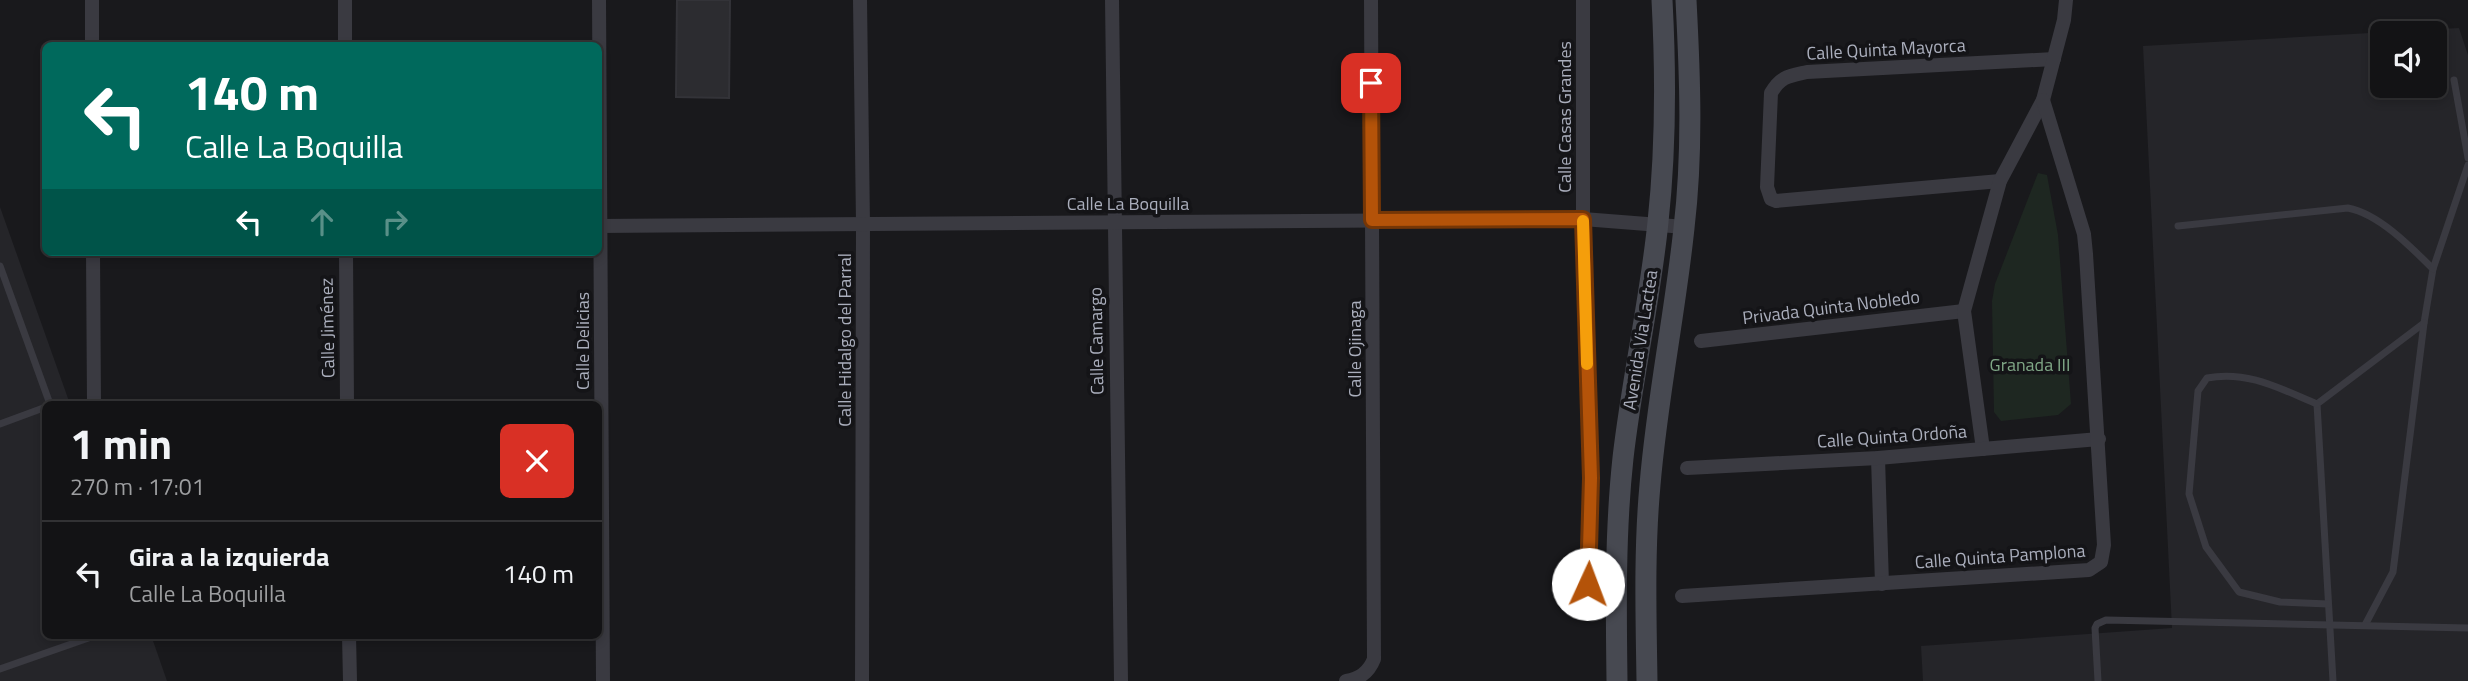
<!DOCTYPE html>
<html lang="es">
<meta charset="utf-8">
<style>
:root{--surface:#131315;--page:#202022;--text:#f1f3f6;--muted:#9d9ea0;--line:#323234}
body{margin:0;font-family:"Titillium Web",sans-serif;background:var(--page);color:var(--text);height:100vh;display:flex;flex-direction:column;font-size:26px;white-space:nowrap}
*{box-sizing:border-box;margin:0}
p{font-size:23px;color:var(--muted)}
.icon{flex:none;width:38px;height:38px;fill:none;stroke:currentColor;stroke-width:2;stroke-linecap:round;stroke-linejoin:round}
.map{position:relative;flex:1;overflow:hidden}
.drawer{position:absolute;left:42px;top:401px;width:560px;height:238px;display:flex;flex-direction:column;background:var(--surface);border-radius:10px;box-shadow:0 4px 10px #0003,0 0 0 2px var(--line)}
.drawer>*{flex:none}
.banner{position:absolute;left:42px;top:42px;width:560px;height:214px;border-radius:10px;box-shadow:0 4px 10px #0003,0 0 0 2px var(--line);background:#00695c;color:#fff;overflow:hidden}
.buttons{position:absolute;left:2370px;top:21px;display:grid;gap:14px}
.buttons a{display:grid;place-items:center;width:77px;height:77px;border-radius:10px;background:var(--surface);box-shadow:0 4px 10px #0003,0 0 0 2px var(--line);font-size:35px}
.pin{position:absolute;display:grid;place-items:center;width:60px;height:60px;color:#fff;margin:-30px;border-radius:14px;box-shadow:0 4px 10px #0006}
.me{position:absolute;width:77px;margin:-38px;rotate:2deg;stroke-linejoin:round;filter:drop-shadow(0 0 5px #0008)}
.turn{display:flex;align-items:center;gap:24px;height:147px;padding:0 28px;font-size:32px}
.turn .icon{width:91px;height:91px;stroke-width:2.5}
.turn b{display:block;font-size:49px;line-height:60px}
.lanes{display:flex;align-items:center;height:66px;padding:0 28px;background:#0003;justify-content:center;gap:35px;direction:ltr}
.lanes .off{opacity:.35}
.round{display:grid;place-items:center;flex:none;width:74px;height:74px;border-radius:10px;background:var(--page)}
.head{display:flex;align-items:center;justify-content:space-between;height:119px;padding:0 28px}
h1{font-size:42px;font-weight:700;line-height:52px}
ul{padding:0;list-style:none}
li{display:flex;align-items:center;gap:21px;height:105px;padding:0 28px;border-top:2px solid var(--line)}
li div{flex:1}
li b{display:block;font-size:26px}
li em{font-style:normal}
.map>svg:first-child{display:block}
</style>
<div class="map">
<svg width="2468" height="681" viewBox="0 0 2468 681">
<rect width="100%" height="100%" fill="#19191c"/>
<g fill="#252529" fill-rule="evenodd">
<path d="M2459,28L2468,55V681H1923L1921,646L2172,628L2143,46ZM2382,33H2434V86H2382Z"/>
<path d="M0,207L70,404H46V635H151L167,681H0Z"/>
</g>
<path fill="#1e2721" d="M2038,173L2047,175L2058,235L2071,404L2058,415L2001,421L1994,412L1992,301L1995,284Z"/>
<path fill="#2c2c30" stroke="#333338" stroke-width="2" d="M677,0H730L729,98L676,97Z"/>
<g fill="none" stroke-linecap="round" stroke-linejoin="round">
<g stroke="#3a3a41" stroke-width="7">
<path d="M2454,80L2468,158"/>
<path d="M2178,226L2348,208C2379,214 2411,247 2433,269L2424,323L2317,404L2333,681"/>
<path d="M0,266L50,404"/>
<path d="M2433,269L2468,165"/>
<path d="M2317,404C2281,389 2247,370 2207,378L2198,391L2189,494L2206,547L2239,592L2280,602L2328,604"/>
<path d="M0,424L46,407"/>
<path d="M2365,625L2393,572L2424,323"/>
<path d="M0,669L97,635"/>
<path d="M2098,681L2095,628L2097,624L2106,620L2468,628"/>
</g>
<g stroke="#3a3a41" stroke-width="14">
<path d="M92,0V46"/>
<path d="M345,0V46"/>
<path d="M599,0L603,681"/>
<path d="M860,0L863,224L862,681"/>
<path d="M1112,0L1121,681"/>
<path d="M1583,0V219L1591,478L1587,611"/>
<path d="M2000,181L1776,201L1771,199L1767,187L1771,93C1781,76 1789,76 1807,72L2054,59"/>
<path d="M598,226L1583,219L1685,227"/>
<path d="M93,252L94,404"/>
<path d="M346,252L347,404"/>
<path d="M1701,341L1964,311"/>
<path d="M1983,449L1964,311L2000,181L2043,100L2064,20L2066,0"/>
<path d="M1878,458L1882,584"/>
<path d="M1687,468L1878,458L2099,439"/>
<path d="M1682,596L2089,570L2101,562L2104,545L2086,254L2084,234L2043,100"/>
<path d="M349,635L350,681"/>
<path d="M1346,681C1360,679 1369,672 1374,659L1371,0"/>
</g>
<g stroke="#474951" stroke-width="21">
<path d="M1617,681C1616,607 1615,532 1623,458C1632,379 1650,301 1658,222C1666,148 1666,75 1662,0"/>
<path d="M1647,681C1646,616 1644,550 1650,485C1657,399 1675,314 1684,228C1693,152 1690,76 1686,0"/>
</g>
</g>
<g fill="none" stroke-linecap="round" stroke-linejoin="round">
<defs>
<path id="route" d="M1371,83L1372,220L1583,219L1591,478L1588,584"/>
</defs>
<use href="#route" stroke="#753606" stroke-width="18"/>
<use href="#route" stroke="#b45309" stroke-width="12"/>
<path stroke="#f59e0b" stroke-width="12" d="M1583,221L1587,364"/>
</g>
<g text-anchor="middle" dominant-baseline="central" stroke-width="7" stroke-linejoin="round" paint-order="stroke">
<g font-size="18" fill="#aaaebc" stroke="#141417">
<text transform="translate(1886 49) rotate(-3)">Calle Quinta Mayorca</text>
<text transform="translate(1564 117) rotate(-90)">Calle Casas Grandes</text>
<text x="1128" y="203">Calle La Boquilla</text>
<text transform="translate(1831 307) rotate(-7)">Privada Quinta Nobledo</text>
<text transform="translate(327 328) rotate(-91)">Calle Jiménez</text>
<text transform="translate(844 340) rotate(-90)">Calle Hidalgo del Parral</text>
<text transform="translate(1640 340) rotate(-81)">Avenida Via Lactea</text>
<text transform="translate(582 341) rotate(-90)">Calle Delicias</text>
<text transform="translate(1096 341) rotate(-91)">Calle Camargo</text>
<text transform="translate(1354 349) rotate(-90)">Calle Ojinaga</text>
<text transform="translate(1892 436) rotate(-4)">Calle Quinta Ordoña</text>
<text transform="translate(2000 556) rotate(-4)">Calle Quinta Pamplona</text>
</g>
<g font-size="18" fill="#80a887" stroke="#141417">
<text x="2030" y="364">Granada III</text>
</g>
</g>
</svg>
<div class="buttons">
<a><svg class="icon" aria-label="sound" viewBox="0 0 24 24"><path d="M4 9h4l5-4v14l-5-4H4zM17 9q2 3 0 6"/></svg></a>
</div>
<div class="pin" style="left:1371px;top:83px;background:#d93025"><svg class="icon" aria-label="arrive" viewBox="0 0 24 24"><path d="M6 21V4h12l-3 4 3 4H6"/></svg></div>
<svg class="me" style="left:1588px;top:584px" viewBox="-20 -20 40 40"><circle r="19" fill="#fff"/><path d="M0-13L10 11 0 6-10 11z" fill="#b45309"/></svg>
<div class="banner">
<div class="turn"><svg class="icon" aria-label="left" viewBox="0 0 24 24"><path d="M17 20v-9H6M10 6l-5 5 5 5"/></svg><div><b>140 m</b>Calle La Boquilla</div></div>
<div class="lanes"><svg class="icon" aria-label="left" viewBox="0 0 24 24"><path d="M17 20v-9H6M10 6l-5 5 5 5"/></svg><svg class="icon off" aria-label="ahead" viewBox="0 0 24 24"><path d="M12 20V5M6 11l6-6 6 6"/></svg><svg class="icon off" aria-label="right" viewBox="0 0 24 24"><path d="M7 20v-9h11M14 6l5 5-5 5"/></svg></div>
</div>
<section class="drawer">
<div class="head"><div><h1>1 min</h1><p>270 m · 17:01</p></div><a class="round" style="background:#d93025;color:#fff"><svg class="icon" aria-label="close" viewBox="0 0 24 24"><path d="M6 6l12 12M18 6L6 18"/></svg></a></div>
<ul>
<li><svg class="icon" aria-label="left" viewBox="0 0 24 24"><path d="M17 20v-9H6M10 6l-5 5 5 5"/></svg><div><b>Gira a la izquierda</b><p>Calle La Boquilla</p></div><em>140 m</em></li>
</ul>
</section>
</div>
